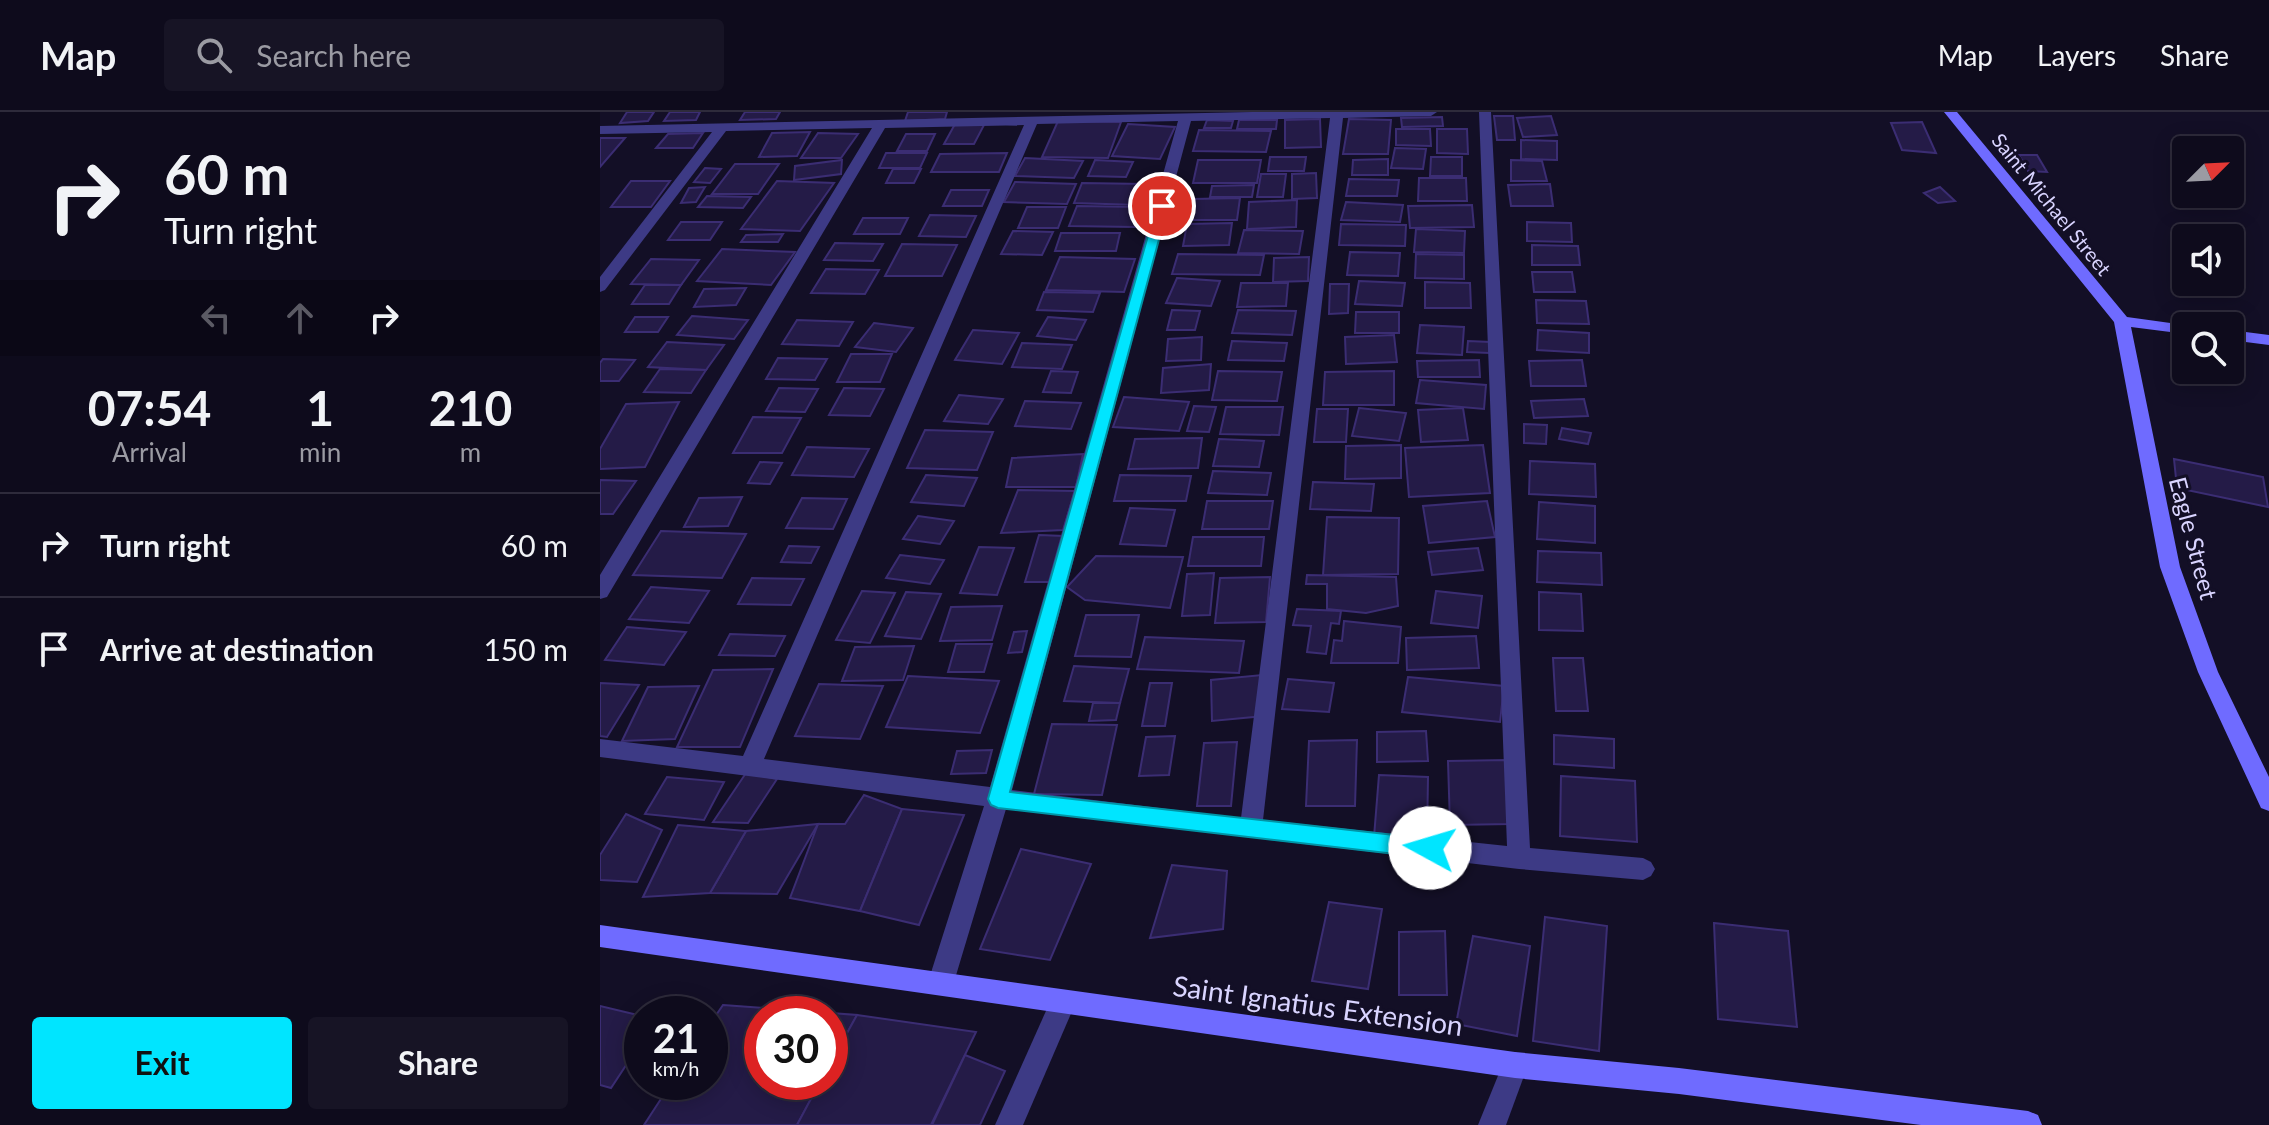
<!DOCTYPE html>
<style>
:root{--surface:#0e0b1c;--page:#171425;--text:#f1f3f6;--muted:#9b9ba3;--line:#2e2b3b;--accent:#00e5ff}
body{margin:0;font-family:Lato,sans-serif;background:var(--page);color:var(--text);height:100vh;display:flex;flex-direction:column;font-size:30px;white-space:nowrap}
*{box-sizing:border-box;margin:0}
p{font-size:26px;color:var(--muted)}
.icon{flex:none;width:44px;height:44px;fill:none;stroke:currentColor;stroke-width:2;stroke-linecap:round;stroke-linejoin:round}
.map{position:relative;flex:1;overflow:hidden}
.details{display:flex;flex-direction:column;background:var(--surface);width:600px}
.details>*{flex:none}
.top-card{background:#0e0b1c;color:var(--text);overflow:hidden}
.needle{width:52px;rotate:66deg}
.fabs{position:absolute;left:1572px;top:24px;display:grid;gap:16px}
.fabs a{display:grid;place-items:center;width:72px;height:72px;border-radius:8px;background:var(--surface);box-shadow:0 4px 20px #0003,0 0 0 2px var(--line);font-size:40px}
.speed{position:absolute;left:24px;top:884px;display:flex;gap:16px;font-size:40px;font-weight:700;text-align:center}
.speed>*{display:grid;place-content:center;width:104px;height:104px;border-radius:50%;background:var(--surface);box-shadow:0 4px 20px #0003,0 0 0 2px var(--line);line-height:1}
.speed small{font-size:20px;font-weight:400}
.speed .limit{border:12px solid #d22;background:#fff;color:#111}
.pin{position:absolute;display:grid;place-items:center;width:68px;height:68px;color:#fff;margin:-34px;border:4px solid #fff;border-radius:50%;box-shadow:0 2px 8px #0007}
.me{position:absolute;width:88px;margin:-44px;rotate:276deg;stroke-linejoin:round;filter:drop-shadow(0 0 6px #0008)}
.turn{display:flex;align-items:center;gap:28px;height:168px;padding:0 32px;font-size:36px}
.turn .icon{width:104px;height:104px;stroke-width:2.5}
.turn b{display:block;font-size:56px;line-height:68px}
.lanes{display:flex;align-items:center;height:76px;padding:0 32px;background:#0003;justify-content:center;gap:40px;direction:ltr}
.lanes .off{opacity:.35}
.eta{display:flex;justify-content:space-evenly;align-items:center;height:136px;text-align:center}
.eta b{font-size:48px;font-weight:700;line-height:56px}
.primary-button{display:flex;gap:16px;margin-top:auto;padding:16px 32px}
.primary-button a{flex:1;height:92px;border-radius:8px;background:var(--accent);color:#111;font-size:32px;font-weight:700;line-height:92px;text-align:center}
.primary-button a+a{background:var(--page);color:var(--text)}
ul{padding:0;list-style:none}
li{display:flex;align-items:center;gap:24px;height:104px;padding:0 32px;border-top:2px solid var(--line)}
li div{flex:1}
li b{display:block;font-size:30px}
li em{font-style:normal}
header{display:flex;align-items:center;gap:48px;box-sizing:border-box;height:112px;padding:0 40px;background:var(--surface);border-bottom:2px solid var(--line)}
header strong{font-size:38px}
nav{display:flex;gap:44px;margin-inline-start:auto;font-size:28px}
.search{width:560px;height:72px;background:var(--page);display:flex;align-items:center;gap:20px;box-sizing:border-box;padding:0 28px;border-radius:8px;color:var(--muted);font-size:30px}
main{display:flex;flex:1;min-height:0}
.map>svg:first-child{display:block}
</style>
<header>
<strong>Map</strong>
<div class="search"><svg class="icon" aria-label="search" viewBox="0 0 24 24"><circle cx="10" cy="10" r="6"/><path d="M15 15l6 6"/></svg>Search here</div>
<nav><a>Map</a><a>Layers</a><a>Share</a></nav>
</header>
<main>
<section class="details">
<div class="top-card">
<div class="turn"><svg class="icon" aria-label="right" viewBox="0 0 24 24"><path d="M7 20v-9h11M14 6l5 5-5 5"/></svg><div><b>60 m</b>Turn right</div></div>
<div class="lanes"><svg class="icon off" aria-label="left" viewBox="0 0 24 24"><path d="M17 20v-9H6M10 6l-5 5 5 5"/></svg><svg class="icon off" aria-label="ahead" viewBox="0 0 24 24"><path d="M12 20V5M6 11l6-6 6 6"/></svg><svg class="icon" aria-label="right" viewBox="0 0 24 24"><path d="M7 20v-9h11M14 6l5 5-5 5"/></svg></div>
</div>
<div class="eta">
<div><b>07:54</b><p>Arrival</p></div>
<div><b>1</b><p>min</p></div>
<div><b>210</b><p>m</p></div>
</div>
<ul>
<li><svg class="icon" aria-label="right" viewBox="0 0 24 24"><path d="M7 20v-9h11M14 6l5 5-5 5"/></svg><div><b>Turn right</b></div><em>60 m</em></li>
<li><svg class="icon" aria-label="arrive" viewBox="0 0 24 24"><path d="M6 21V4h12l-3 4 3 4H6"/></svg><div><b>Arrive at destination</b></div><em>150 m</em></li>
</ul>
<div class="primary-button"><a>Exit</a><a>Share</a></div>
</section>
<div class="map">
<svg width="1669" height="1013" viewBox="0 0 1669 1013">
<rect width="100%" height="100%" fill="#130f26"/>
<g fill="#241b47" stroke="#3b2d73" stroke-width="2">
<path d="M27,0H54L48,9L20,11Z"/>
<path d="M70,0H100L96,8L64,9Z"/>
<path d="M145,0H180L176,7L140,8Z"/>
<path d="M308,0H347L345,7L305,9Z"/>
<path d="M894,4H913L915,28H897Z"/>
<path d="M951,4L957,23L923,25L917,6Z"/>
<path d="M842,5L843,14L802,15L801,6Z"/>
<path d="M720,7L721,35L685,36V8Z"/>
<path d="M749,7L791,8L788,42H743Z"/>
<path d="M607,8L633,9L631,16H604Z"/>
<path d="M639,8H677L676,17H637Z"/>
<path d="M458,9L521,10L508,46L442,45Z"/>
<path d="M1322,10L1336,41L1302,38L1291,11Z"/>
<path d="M355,12L384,13L374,32H344Z"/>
<path d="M528,12L575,15L560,47L512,44Z"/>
<path d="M796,17H830L831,34L796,33Z"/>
<path d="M837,17H867L868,42L837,41Z"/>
<path d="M599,18L671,19L666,40L593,39Z"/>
<path d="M210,20L197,44L159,45L172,21Z"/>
<path d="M103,21L93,36H56L68,22Z"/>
<path d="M218,21L258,22L241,46H201Z"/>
<path d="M306,22H335L327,39H297Z"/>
<path d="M0,26H25L0,55Z"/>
<path d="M921,28L957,29V48L921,47Z"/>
<path d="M795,36L826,37L823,57L791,56Z"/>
<path d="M286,41H327L320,56H279Z"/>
<path d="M407,41L399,60H331L340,42Z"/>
<path d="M1419,43H1437L1447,60L1428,59Z"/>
<path d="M670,45H706L704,59H668Z"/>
<path d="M831,45H862V64H830Z"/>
<path d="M425,46L483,49L474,66L415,64Z"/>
<path d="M788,47V63H752L753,48Z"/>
<path d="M242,48L241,62L194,68L195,54Z"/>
<path d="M495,48L533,50L526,65L488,64Z"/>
<path d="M598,48H661L657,71H593Z"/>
<path d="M911,48L942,49L947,69H911Z"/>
<path d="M135,52H179L158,82H112Z"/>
<path d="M105,56L121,57L110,71L94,70Z"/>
<path d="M293,57H321L314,71H286Z"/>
<path d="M716,61L717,86L692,87V62Z"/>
<path d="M661,62H686L683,85H657Z"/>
<path d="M819,66H866L867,89H818Z"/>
<path d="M749,67L799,68L797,84H746Z"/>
<path d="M31,69H70L51,95H11Z"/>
<path d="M177,69L234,71L200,119L141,117Z"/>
<path d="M415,70L476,72L467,92L404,90Z"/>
<path d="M482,71L545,72L538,93L474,91Z"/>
<path d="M950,72L953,94H911L908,73Z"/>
<path d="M654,73L652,85H610L612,74Z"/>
<path d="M105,75L96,90L81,91L89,76Z"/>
<path d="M1340,75L1355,89L1338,91L1324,81Z"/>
<path d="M351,78H389L382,94H343Z"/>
<path d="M107,84L151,85L143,96L98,95Z"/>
<path d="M640,86L637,108H589L593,87Z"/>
<path d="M697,88L696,115L647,117L649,90Z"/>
<path d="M746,90L803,93L800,110L741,108Z"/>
<path d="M872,93L874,115L810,116L808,94Z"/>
<path d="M477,94L542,95L535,115L469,114Z"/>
<path d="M427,95H466L458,116H418Z"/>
<path d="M330,103L376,104L366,125L319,124Z"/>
<path d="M263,106H308L300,122H254Z"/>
<path d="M81,110H122L110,128H68Z"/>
<path d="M927,110L971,111L972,130L927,129Z"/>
<path d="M632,111L629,133L583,134L587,112Z"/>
<path d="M741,112L806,113L805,134L739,133Z"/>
<path d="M816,117L865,119L864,141L814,140Z"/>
<path d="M644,118L703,119L699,142L638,141Z"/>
<path d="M413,119L453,120L442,143L401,142Z"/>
<path d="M461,121H520L516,139H455Z"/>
<path d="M183,122L178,130H141L146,123Z"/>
<path d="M235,131L283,132L273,149L224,148Z"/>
<path d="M302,132L357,133L342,164H285Z"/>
<path d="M932,133L978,134L980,153H932Z"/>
<path d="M122,137L195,140L171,173L97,169Z"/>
<path d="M750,140L800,141L798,164L747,163Z"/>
<path d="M578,142L664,143L660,163L572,162Z"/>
<path d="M816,142L864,143V167L815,166Z"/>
<path d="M460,145L535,147L524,180L446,178Z"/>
<path d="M709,145L708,169L673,170L674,146Z"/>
<path d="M51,147L99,148L81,173L31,172Z"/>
<path d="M226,157L279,158L265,182L211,181Z"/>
<path d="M932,160H972L975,180H934Z"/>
<path d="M577,166L620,169L611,194L566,191Z"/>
<path d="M759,169L805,171L802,194L755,192Z"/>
<path d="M825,170L870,171L871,196H825Z"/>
<path d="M641,171H688L686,194L637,195Z"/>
<path d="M730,172H749L748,201L729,202Z"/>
<path d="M45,173H81L69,192H32Z"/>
<path d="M146,176L136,193L94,195L104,177Z"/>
<path d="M444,180L500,181L493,200L437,198Z"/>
<path d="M936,188L986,189L989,212L937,211Z"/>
<path d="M572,198L600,199L595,218H567Z"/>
<path d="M638,198L696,199L692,223L632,221Z"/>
<path d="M756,200H799V221H755Z"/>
<path d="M92,204L148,208L134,227L77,223Z"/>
<path d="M35,205H68L58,220H25Z"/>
<path d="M448,205L486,208L476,228L437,224Z"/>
<path d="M197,208L253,210L239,234L182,232Z"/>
<path d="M274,211L313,216L296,240L255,235Z"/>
<path d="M820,213L864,215L862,243L817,241Z"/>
<path d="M373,218L419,221L402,252L355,248Z"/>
<path d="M938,218L989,221V241L937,238Z"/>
<path d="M794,223L797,250L746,252L745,225Z"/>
<path d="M602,225L601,248L566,249L568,227Z"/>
<path d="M632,229L687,231L684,249L628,248Z"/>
<path d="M868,229L890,230L889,241L867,240Z"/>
<path d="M67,230L124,233L106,258L48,255Z"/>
<path d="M422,231L472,233L462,257L412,255Z"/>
<path d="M251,242H292L280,270H237Z"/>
<path d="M178,246L227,247L215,268L166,267Z"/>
<path d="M3,247L35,248L19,269H0V251Z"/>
<path d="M879,248L880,265H818L817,249Z"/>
<path d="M982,248L986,274H931L929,249Z"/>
<path d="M611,252L609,278L561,281L563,256Z"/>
<path d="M60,257L106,258L91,281L44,280Z"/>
<path d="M451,259L478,260L471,281L443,280Z"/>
<path d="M618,259L682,260L677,289L612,288Z"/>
<path d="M794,259V293H723L725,260Z"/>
<path d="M820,268L886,273L884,297L816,291Z"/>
<path d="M179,276L218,277L205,300L166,299Z"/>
<path d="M244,276L284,277L270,304L229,303Z"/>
<path d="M359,283L403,287L388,312L344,309Z"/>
<path d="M524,285L589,290L579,319L513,315Z"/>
<path d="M984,287L988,304L934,306L931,289Z"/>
<path d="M425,289L481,291L471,317L415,314Z"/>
<path d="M79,290L45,355L0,357V337L26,292Z"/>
<path d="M594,294L616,295L609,320L587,319Z"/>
<path d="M626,295H683L679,323L620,322Z"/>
<path d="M759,296L806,301L799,329L752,324Z"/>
<path d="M863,296L868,328L821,330L818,298Z"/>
<path d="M717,297H748L746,330H714Z"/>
<path d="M153,305L201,306L182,341H133Z"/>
<path d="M924,312L947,313L946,332L924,331Z"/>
<path d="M962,316L991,321L988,332L959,327Z"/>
<path d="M325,318L393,320L377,358L307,356Z"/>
<path d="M602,326L598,356L528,357L535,327Z"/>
<path d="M619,327L664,329L659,355L613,354Z"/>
<path d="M801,333V366L745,367L746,334Z"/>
<path d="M883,333L890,381L809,385L805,336Z"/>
<path d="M207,335L269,337L254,365L192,363Z"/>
<path d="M483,342L476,375H406L412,346Z"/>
<path d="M1574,347L1663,365L1668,395L1577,376Z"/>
<path d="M930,349L995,352L996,385L929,382Z"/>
<path d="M160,350L182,351L170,372L148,371Z"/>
<path d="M613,359L671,361L667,383L608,381Z"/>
<path d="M326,363L377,366L364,394L311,390Z"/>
<path d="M520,363L591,364L586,389H514Z"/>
<path d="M0,368L36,369L13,402H0Z"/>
<path d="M713,370L774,372L771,399L710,397Z"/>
<path d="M418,378L475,379L463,418L401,421Z"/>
<path d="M142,385L128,414L84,415L99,386Z"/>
<path d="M202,386L247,387L233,417L186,416Z"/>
<path d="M607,389H673L669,417H602Z"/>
<path d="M887,389L895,425L829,431L823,394Z"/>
<path d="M939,390L995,394V431L937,427Z"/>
<path d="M530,396L575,398L566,434L520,432Z"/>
<path d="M318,404L354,409L340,432L303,427Z"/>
<path d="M727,405L799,406L798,462L723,463Z"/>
<path d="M61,419L146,422L122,466L33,463Z"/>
<path d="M439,423L464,424L450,470H425Z"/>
<path d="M593,425H664L661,454H588Z"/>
<path d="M189,434L219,435L211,451L181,450Z"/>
<path d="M379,435L414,436L397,483L360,481Z"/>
<path d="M878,436L883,458L832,463L828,440Z"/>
<path d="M938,439L1001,441L1002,473L937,470Z"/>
<path d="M300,443L344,448L330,472L286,466Z"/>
<path d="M496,444L583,445L570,496L485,488L467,475Z"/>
<path d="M614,461L610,503L582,504L587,462Z"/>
<path d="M707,463L796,465L798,494L766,501L727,497V472H706Z"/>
<path d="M670,465L666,510L615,511L620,466Z"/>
<path d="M152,466L204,467L191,493L138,492Z"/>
<path d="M51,475L109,479L89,511L29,507Z"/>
<path d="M262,479L295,481L270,531L236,528Z"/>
<path d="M836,479L882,484L878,516L831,511Z"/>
<path d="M306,480L341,482L321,527L285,524Z"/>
<path d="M939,480L981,482L983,519L939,518Z"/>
<path d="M402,494L392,528L340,529L351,495Z"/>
<path d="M697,497L741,499L739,512L731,511L726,542L707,540L711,514L693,513Z"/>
<path d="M486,503H539L531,545L475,544Z"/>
<path d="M744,509L801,515L798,551H731L734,528L742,529Z"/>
<path d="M27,515L86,520L64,553L5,548Z"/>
<path d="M427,519L422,540L408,541L414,520Z"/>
<path d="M130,522L185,524L175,544L119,543Z"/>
<path d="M876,524L879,556L807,558L806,526Z"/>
<path d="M545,525L644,529L639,561L537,557Z"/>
<path d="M356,532H392L384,560H348Z"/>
<path d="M314,534L303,568L242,569L255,535Z"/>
<path d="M953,546H983L988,599H956Z"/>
<path d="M474,554L529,557L520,591L464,589Z"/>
<path d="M173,557L140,635H77L113,558Z"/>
<path d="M662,563L664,604L612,609L611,568Z"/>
<path d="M308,564L399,569L380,621L286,615Z"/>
<path d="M808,565L904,574L900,610L802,600Z"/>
<path d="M688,567L734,571L729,600L682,597Z"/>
<path d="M0,571L39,573L7,625L0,624Z"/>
<path d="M550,571H572L565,614H542Z"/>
<path d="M219,572L283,574L260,627L195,624Z"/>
<path d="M99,574L75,627L22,629L48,575Z"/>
<path d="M493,591H520L516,608L489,609Z"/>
<path d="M452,612L517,613L502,683L434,682Z"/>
<path d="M826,619L828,649L777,650V620Z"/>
<path d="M954,623L1014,627V656L954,652Z"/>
<path d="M575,624L569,663L539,664L546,625Z"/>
<path d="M757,628L755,694H706L709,629Z"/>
<path d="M637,630L631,694H597L604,631Z"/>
<path d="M392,638L386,661L351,662L357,639Z"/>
<path d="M907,648L911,712L850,713L848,649Z"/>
<path d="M146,661L177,667L148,711L113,710Z"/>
<path d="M779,663L828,665L827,727L774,725Z"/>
<path d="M961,664L1035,669L1037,730L960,724Z"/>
<path d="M67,665L124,670L104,708L45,702Z"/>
<path d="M264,683L302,697L260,799L190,786L218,712H245Z"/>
<path d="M302,697L364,703L319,813L260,799Z"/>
<path d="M26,702L62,718L37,770L0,768V743Z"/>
<path d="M218,712L177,782L110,781L146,719Z"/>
<path d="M78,713L146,719L110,781L43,785Z"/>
<path d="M421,737L491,752L450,848L380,837Z"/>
<path d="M572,753L627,759L623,817L550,826Z"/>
<path d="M729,790L782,797L768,877L712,869Z"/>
<path d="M945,805L1007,814L999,939L933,929Z"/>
<path d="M1114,811L1188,819L1197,915L1118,907Z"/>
<path d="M845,819L847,883H799V820Z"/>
<path d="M873,824L930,834L917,924L856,912Z"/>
<path d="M123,893L257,903L230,952V902H162V970H220L197,1013H44L72,970H110V912Z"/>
<path d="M0,894L42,904V929L11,976L0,973Z"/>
<path d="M257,903L376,920L331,1013H197L220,970H230V952Z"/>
<path d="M365,943L405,959L380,1013H332Z"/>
</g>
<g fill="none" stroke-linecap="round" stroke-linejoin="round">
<g fill="#3d3a85" fill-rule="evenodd">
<path d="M463,878L472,881L476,890L423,1013H395L454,881Z"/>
<path d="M915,940L924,944L928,953L906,1013H878L906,944Z"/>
</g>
<path fill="#3d3a85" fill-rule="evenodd" d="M652,0H837L831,4L743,6L663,708L907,734L879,0H891L930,736L1043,746L1051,750L1055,757L1051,764L1043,768L919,757L406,697L354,870L350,879L341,882L332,879L328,870L384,694L0,645V627L143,644L424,13L285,16L7,485L0,487V463L272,16L126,19L5,178L0,180V165L112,20L0,22V14ZM730,6L641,706L412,678L591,9ZM578,9L390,675L164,647L437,12Z"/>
<g fill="#6f6bff" fill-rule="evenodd">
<path d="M1344,0H1357L1527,205L1592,214H1586V222L1531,215L1580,455L1618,560L1669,665V699L1661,696L1598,560L1560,455L1514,210Z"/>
<path d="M1630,218L1669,223V233L1630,228Z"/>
<path d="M0,813L915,940L1079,956L1428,999L1438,1003L1442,1013H1321L1079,982L915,966L0,835Z"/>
</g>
</g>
<path fill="#00e5ff" stroke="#0095a6" stroke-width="2" d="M557,92L568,94L410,680L830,727L837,730L840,736L837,743L830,746L398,696L391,693L388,687Z"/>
<g text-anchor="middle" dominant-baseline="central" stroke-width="6" stroke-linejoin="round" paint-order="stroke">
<g font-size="20" fill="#d9d4ff" stroke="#130f26">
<text transform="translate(1452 92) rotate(51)">Saint Michael Street</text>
</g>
<g font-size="24" fill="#d9d4ff" stroke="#130f26">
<text transform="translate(1594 426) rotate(75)">Eagle Street</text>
</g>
<g font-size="28" fill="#d9d4ff" stroke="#130f26">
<text transform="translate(718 893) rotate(8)">Saint Ignatius Extension</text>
</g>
</g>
</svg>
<div class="fabs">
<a><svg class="needle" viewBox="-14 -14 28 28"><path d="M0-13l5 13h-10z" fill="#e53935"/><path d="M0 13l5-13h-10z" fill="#9b9ba3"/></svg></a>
<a><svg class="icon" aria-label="sound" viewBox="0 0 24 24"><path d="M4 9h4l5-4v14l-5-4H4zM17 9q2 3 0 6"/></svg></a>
<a><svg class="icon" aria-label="search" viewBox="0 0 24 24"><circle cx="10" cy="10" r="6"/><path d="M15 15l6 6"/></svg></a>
</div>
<div class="speed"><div>21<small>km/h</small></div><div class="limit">30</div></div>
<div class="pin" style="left:562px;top:94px;background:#d93025"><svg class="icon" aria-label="arrive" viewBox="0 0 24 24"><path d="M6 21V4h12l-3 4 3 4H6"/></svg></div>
<svg class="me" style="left:830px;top:736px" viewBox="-20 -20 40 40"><circle r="19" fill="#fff"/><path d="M0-13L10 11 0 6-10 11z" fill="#00e5ff"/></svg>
</div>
</main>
